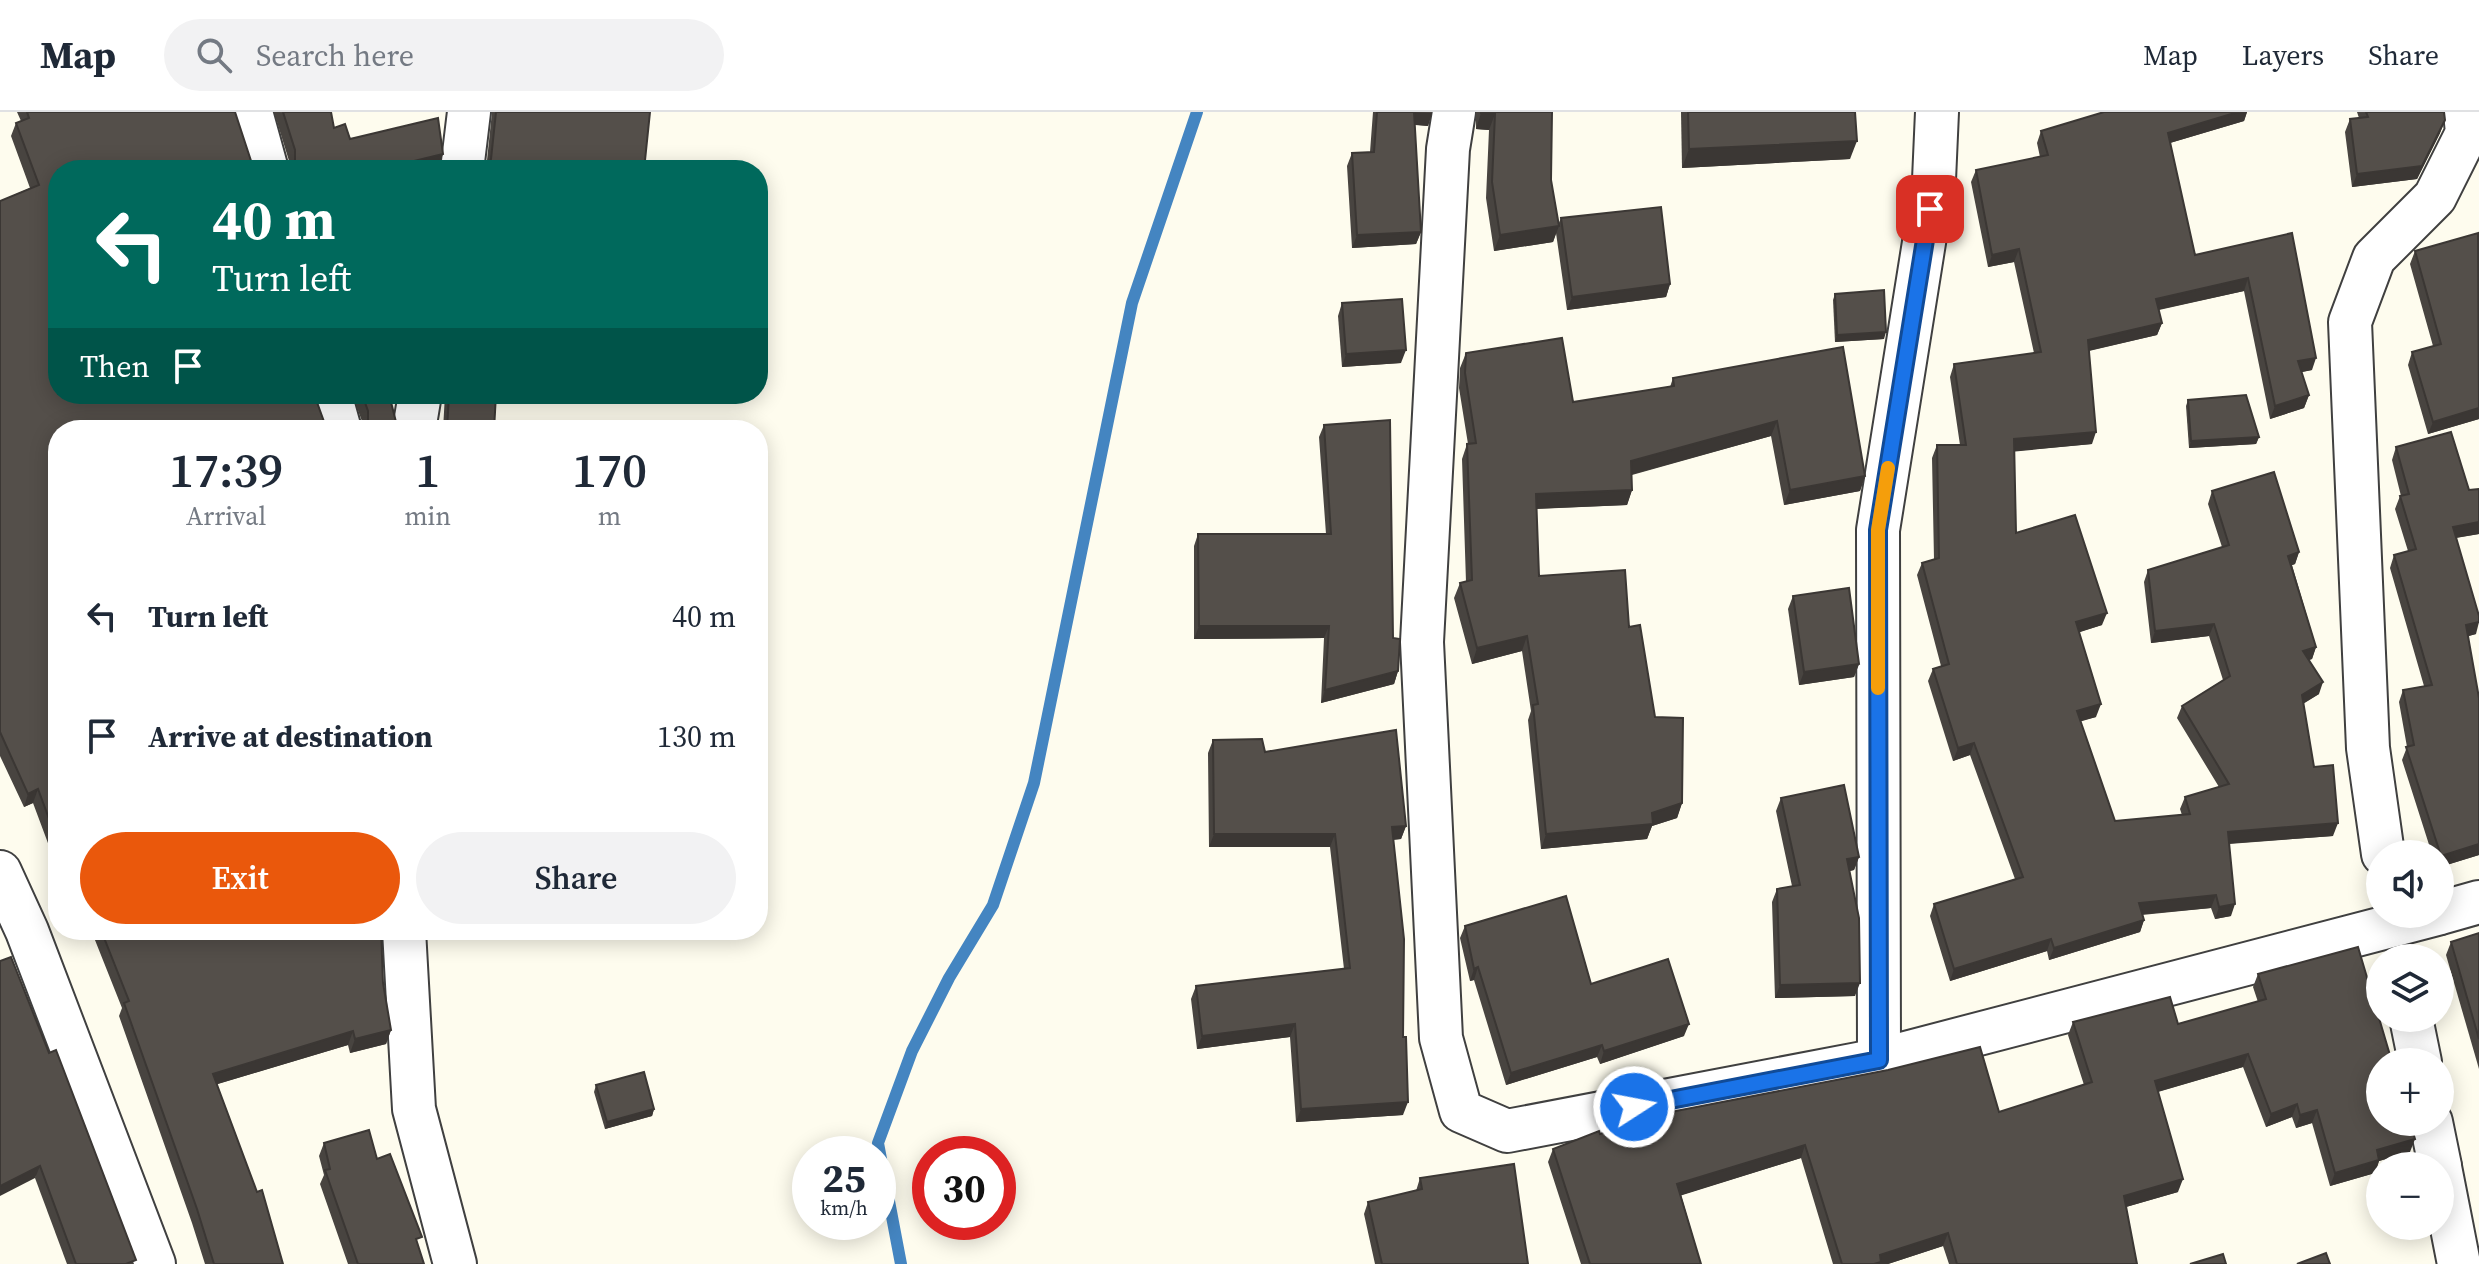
<!DOCTYPE html>
<meta charset="utf-8">
<style>
:root{--surface:#fff;--page:#f2f2f3;--text:#1f2937;--muted:#747a83;--line:#e0e1e3;--accent:#ea580c}
body{margin:0;font-family:"Source Serif 4",serif;background:var(--page);color:var(--text);height:100vh;display:flex;flex-direction:column;font-size:30px;white-space:nowrap}
*{box-sizing:border-box;margin:0}
p{font-size:26px;color:var(--muted)}
.icon{flex:none;width:44px;height:44px;fill:none;stroke:currentColor;stroke-width:2;stroke-linecap:round;stroke-linejoin:round}
.map{position:relative;flex:1;overflow:hidden}
.sheet{position:absolute;left:48px;top:308px;width:720px;height:520px;display:flex;flex-direction:column;background:var(--surface);border-radius:32px;box-shadow:0 4px 20px #0003}
.sheet>*{flex:none}
.hud{position:absolute;left:48px;top:48px;width:720px;height:244px;border-radius:32px;box-shadow:0 4px 20px #0003;background:#00695c;color:#fff;overflow:hidden}
.tools{position:absolute;left:2366px;top:728px;display:grid;gap:16px}
.tools a{display:grid;place-items:center;width:88px;height:88px;border-radius:50%;background:var(--surface);box-shadow:0 4px 20px #0003;font-size:40px}
.speed{position:absolute;left:792px;top:1024px;display:flex;gap:16px;font-size:40px;font-weight:700;text-align:center}
.speed>*{display:grid;place-content:center;width:104px;height:104px;border-radius:50%;background:var(--surface);box-shadow:0 4px 20px #0003;line-height:1}
.speed small{font-size:20px;font-weight:400}
.speed .limit{border:12px solid #d22;background:#fff;color:#111}
.pin{position:absolute;display:grid;place-items:center;width:68px;height:68px;color:#fff;margin:-34px;border-radius:16px;box-shadow:0 4px 12px #0006}
.me{position:absolute;width:88px;margin:-44px;rotate:79deg;stroke-linejoin:round;filter:drop-shadow(0 0 6px #0008)}
.turn{display:flex;align-items:center;gap:28px;height:168px;padding:0 32px;font-size:36px}
.turn .icon{width:104px;height:104px;stroke-width:2.5}
.turn b{display:block;font-size:56px;line-height:68px}
.then{display:flex;align-items:center;height:76px;padding:0 32px;background:#0003;gap:16px;font-size:30px}
.eta{display:flex;justify-content:space-evenly;align-items:center;height:136px;text-align:center}
.eta b{font-size:48px;font-weight:600;line-height:56px}
.cta{display:flex;gap:16px;margin-top:auto;padding:16px 32px}
.cta a{flex:1;height:92px;border-radius:48px;background:var(--accent);color:#fff;font-size:32px;font-weight:600;line-height:92px;text-align:center}
.cta a+a{background:var(--page);color:var(--text)}
ul{padding:0;list-style:none}
li{display:flex;align-items:center;gap:24px;height:120px;padding:0 32px}
li div{flex:1}
li b{display:block;font-size:30px}
li em{font-style:normal}
header{display:flex;align-items:center;gap:48px;box-sizing:border-box;height:112px;padding:0 40px;background:var(--surface);border-bottom:2px solid var(--line)}
header strong{font-size:38px}
nav{display:flex;gap:44px;margin-inline-start:auto;font-size:28px}
.search{width:560px;height:72px;background:var(--page);display:flex;align-items:center;gap:20px;box-sizing:border-box;padding:0 28px;border-radius:44px;color:var(--muted);font-size:30px}
.map>svg:first-child{display:block}
</style>
<header>
<strong>Map</strong>
<div class="search"><svg class="icon" aria-label="search" viewBox="0 0 24 24"><circle cx="10" cy="10" r="6"/><path d="M15 15l6 6"/></svg>Search here</div>
<nav><a>Map</a><a>Layers</a><a>Share</a></nav>
</header>
<div class="map">
<svg width="2479" height="1152" viewBox="0 0 2479 1152">
<rect width="100%" height="100%" fill="#fefcee"/>
<g fill="none" stroke-linecap="round" stroke-linejoin="round">
<path stroke="#4485c1" stroke-width="12" d="M901,1152L878,1031L912,939L949,866L993,793L1034,671L1132,191L1197,0"/>
<defs>
<g id="minor">
<path d="M251,0L267,58"/>
<path d="M1454,0L1448,37L1422,530L1441,926L1461,999L1507,1019L1879,948L2437,802"/>
<path d="M462,58L469,0"/>
<path d="M330,282L340,318"/>
<path d="M414,318L420,282"/>
<path d="M2383,742L2368,636L2350,210L2374,146L2435,85L2467,21L2465,0"/>
<path d="M0,760L27,819L154,1152"/>
<path d="M2440,801L2479,790"/>
<path d="M404,818L414,997L455,1152"/>
<path d="M2411,906L2420,950"/>
<path d="M1879,948L1878,418L1934,68L1937,0"/>
<path d="M2431,1010L2440,1054"/>
<path d="M2440,1055L2459,1152"/>
</g>
</defs>
<use href="#minor" stroke="#404040" stroke-width="46"/>
<use href="#minor" stroke="#fff" stroke-width="42"/>
</g>
<g fill="#484440">
<path d="M17,0H235L58,318V758L33,691L24,695L0,644V89L30,76L11,24L16,11L21,9Z"/>
<path d="M274,0H331L334,16L350,27L438,55L427,58H290V52Z"/>
<path d="M492,0H650L486,58Z"/>
<path d="M1373,0H1432L1428,14L1415,13L1421,120L1416,132L1352,136L1347,54L1352,41L1370,40Z"/>
<path d="M1476,0H1552L1551,68L1558,113L1561,106L1670,172L1666,185L1567,198L1556,121L1553,130L1494,139L1486,86L1489,18L1476,17Z"/>
<path d="M1681,0H1855L1850,47L1682,56Z"/>
<path d="M2104,0H2247L2244,9L2170,31L2195,143L2292,121L2312,258L2301,260L2309,283L2304,296L2270,307L2244,179L2159,198L2162,211L2157,223L2089,239L2092,332L2014,339L2016,421L2102,513L2079,520L2096,605L2080,609L2115,709L2182,703L2180,697L2185,685L2219,675L2177,606L2182,594L2223,568L2209,524L2151,531L2144,470L2148,458L2222,435L2208,392L2212,379L2299,440L2295,452L2292,453L2316,535L2312,547L2309,548L2319,582L2303,592L2314,655L2333,724L2229,732L2231,804L2215,807L2211,796L2142,803L2144,808L2140,820L2049,848L2047,839L1950,869L1930,804L1934,792L2015,767L1970,643L1953,649L1928,569L1933,557L1941,554L1917,463L1922,451L1934,447L1932,346L1937,333H1960L1950,265L1954,252L2034,241L2014,150L1988,155L1971,70L1976,58L2040,45L2037,31L2041,19Z"/>
<path d="M2357,0H2444L2440,21L2417,67L2352,75L2345,20L2350,7L2359,6Z"/>
<path d="M2479,124V307L2428,322L2408,253L2412,240L2433,234L2410,152L2415,139Z"/>
<path d="M1835,182L1884,227L1835,230L1833,188Z"/>
<path d="M1342,191L1401,251L1342,255L1338,204Z"/>
<path d="M1843,235L1865,364L1860,379L1784,393L1771,324L1632,363V378L1627,393L1536,397L1539,464L1629,515L1655,605L1682,691L1677,706L1652,714L1647,727L1541,737L1528,608L1531,599L1522,539L1472,552L1454,486L1460,471L1466,470L1462,347L1467,332H1468L1459,276L1460,256L1466,241L1573,290L1670,275L1673,266Z"/>
<path d="M352,282H389L363,318V312Z"/>
<path d="M445,282H504L501,290H496L494,318H443Z"/>
<path d="M2188,288L2259,325L2256,332L2189,336L2186,294Z"/>
<path d="M1324,313L1393,526L1398,559L1394,572L1321,591L1324,526L1194,527V434L1198,422H1326L1319,325Z"/>
<path d="M2396,335L2469,378L2479,377V422L2456,426L2476,522L2468,524L2479,743L2440,755V742H2432L2402,648L2407,635L2399,590L2403,578L2424,574L2390,456L2394,443L2408,439L2395,397L2400,384H2401L2392,348Z"/>
<path d="M1793,484L1859,552L1854,565L1799,573L1788,497Z"/>
<path d="M1213,628L1265,640L1406,714L1401,727L1393,728L1403,925V1003L1296,1010L1290,925L1197,937L1191,887L1196,874L1344,857L1330,735H1209L1208,641Z"/>
<path d="M1781,686L1859,745L1854,758L1850,759L1855,884L1775,886L1772,790L1777,777L1792,774L1776,699Z"/>
<path d="M1465,814L1591,872L1684,924L1600,952L1597,945L1506,973L1474,868L1470,869L1460,826Z"/>
<path d="M91,818H381L383,871L391,918L386,932L350,941L348,933L217,972L283,1152H205L192,1111L119,904L122,896Z"/>
<path d="M2479,821V957L2446,843L2451,830Z"/>
<path d="M2258,862L2410,1040L2379,1049L2375,1061L2330,1074L2312,1011L2296,1016L2292,1005L2266,1015L2243,955L2158,980L2178,1080L2126,1095L2137,1152H1949L1943,1134L1888,1152H1833L1801,1046L1681,1083L1701,1152H1581L1548,1050L1553,1037L1600,1022L1999,1000L2084,973L2068,923L2073,910L2178,912L2258,890L2253,875Z"/>
<path d="M49,941L134,1152H67L35,1066Z"/>
<path d="M596,973L654,997L652,1004L605,1017L594,980Z"/>
<path d="M324,1031L377,1047L418,1134L424,1152H348L320,1072L324,1063L319,1044Z"/>
<path d="M1420,1066L1528,1152H1375L1364,1102L1368,1090L1416,1079Z"/>
</g>
<g fill="#3b3734">
<path d="M1414,0L1432,1L1428,14L1409,12Z"/>
<path d="M2238,0H2247L2244,9L2163,33L2168,21Z"/>
<path d="M1481,1L1495,2L1489,18L1476,17Z"/>
<path d="M2445,8L2440,21L2417,67L2352,75L2357,62Z"/>
<path d="M1857,29L1850,47L1682,56L1689,37Z"/>
<path d="M443,42L438,55L427,58H377Z"/>
<path d="M1559,114L1553,130L1494,139L1500,123Z"/>
<path d="M1421,120L1416,132L1352,136L1357,123Z"/>
<path d="M2019,137L2014,150L1988,155L1992,143Z"/>
<path d="M2248,166L2244,179L2152,199L2156,187Z"/>
<path d="M1670,172L1666,185L1567,198L1572,185Z"/>
<path d="M2162,211L2157,223L2083,240L2088,228Z"/>
<path d="M1886,220L1884,227L1835,230L1837,223Z"/>
<path d="M1406,238L1401,251L1342,255L1346,242Z"/>
<path d="M2316,246L2312,258L2293,262L2298,249Z"/>
<path d="M494,282H504L501,290H491Z"/>
<path d="M2309,283L2304,296L2270,307L2275,294Z"/>
<path d="M2479,296V307L2428,322L2433,310Z"/>
<path d="M1777,309L1771,324L1626,364L1631,349Z"/>
<path d="M2096,320L2092,332L2010,340L2014,327Z"/>
<path d="M2259,325L2256,332L2189,336L2191,329Z"/>
<path d="M1865,364L1860,379L1784,393L1790,378Z"/>
<path d="M1632,378L1627,393L1530,397L1536,382Z"/>
<path d="M2479,410V422L2448,427L2453,415Z"/>
<path d="M2299,440L2295,452L2284,456L2288,444Z"/>
<path d="M2107,501L2102,513L2071,523L2076,510Z"/>
<path d="M2479,510L2476,522L2462,526L2466,513Z"/>
<path d="M2214,512L2209,524L2151,531L2155,519Z"/>
<path d="M1199,514H1329L1324,526L1194,527Z"/>
<path d="M1527,524L1522,539L1472,552L1477,536Z"/>
<path d="M2316,535L2312,547L2299,551L2303,539Z"/>
<path d="M1859,552L1854,565L1799,573L1804,560Z"/>
<path d="M1398,559L1394,572L1321,591L1325,578Z"/>
<path d="M2323,570L2319,582L2297,595L2302,583Z"/>
<path d="M2101,592L2096,605L2072,612L2077,599Z"/>
<path d="M1974,631L1970,643L1953,649L1958,636Z"/>
<path d="M38,677L33,691L24,695L28,682Z"/>
<path d="M1682,691L1677,706L1652,714L1647,727L1541,737L1546,722L1652,701Z"/>
<path d="M2338,711L2333,724L2223,732L2228,720Z"/>
<path d="M1406,714L1401,727L1387,728L1392,715Z"/>
<path d="M1214,722H1335L1330,735H1209Z"/>
<path d="M2479,732V743L2440,755L2441,744Z"/>
<path d="M1859,745L1854,758L1843,760L1847,747Z"/>
<path d="M2216,783L2211,796L2134,803L2139,791Z"/>
<path d="M2235,792L2231,804L2215,807L2219,795Z"/>
<path d="M2144,808L2140,820L2049,848L2054,836Z"/>
<path d="M2051,827L2047,839L1950,869L1954,857Z"/>
<path d="M1478,855L1474,868L1470,869L1474,857Z"/>
<path d="M1860,871L1855,884L1775,886L1780,873Z"/>
<path d="M1295,912L1290,925L1197,937L1202,924Z"/>
<path d="M1689,912L1684,924L1600,952L1604,939Z"/>
<path d="M391,918L386,932L350,941L355,927Z"/>
<path d="M353,919L348,933L208,975L213,962Z"/>
<path d="M1602,933L1597,945L1506,973L1511,961Z"/>
<path d="M2248,942L2243,955L2150,982L2155,969Z"/>
<path d="M1408,990L1403,1003L1296,1010L1301,997Z"/>
<path d="M2297,992L2292,1005L2266,1015L2271,1002Z"/>
<path d="M654,997L652,1004L605,1017L607,1010Z"/>
<path d="M2317,998L2312,1011L2296,1016L2300,1003Z"/>
<path d="M2415,1027L2410,1040L2379,1049L2375,1061L2330,1074L2335,1061L2377,1038Z"/>
<path d="M1805,1033L1801,1046L1673,1086L1677,1072Z"/>
<path d="M40,1054L35,1066L0,1084V1074Z"/>
<path d="M2183,1067L2178,1080L2119,1097L2124,1084Z"/>
<path d="M1948,1121L1943,1134L1888,1152H1874L1880,1143Z"/>
</g>
<g fill="#544f4a" stroke="#3b3734" stroke-width="2">
<path d="M27,0H235L254,58H58V282H314L327,318H58V731L38,677L28,682L0,620V89L39,73L16,11L29,6Z"/>
<path d="M283,0H331L334,16L345,12L350,27L438,6L443,42L377,58H291L295,51V38Z"/>
<path d="M496,0H650L644,58H486L491,47Z"/>
<path d="M1377,0H1414L1421,120L1357,123L1352,41L1374,40Z"/>
<path d="M1481,0H1552L1551,68L1559,114L1500,123L1492,70L1495,2L1481,1Z"/>
<path d="M1688,0H1855L1857,29L1689,37Z"/>
<path d="M2104,0H2238L2168,21L2195,143L2292,121L2316,246L2298,249L2309,283L2275,294L2248,166L2156,187L2162,211L2088,228L2096,320L2014,327L2016,421L2075,403L2107,501L2076,510L2101,592L2077,599L2115,709L2190,702L2185,685L2229,672L2182,594L2230,564L2214,512L2155,519L2148,458L2229,433L2212,379L2274,360L2299,440L2288,444L2316,535L2303,539L2323,570L2302,583L2314,655L2333,653L2338,711L2228,720L2235,792L2219,795L2216,783L2139,791L2144,808L2054,836L2051,827L1954,857L1934,792L2023,765L1974,631L1958,636L1933,557L1949,552L1922,451L1939,446L1937,333H1966L1954,252L2041,240L2019,137L1992,143L1976,58L2048,43L2041,19Z"/>
<path d="M2366,0H2444L2445,8L2422,54L2357,62L2350,7L2368,5Z"/>
<path d="M1661,95L1670,172L1572,185L1561,106Z"/>
<path d="M2478,121L2479,296L2433,310L2412,240L2441,232L2415,139Z"/>
<path d="M1884,178L1886,220L1837,223L1835,182Z"/>
<path d="M1402,187L1406,238L1346,242L1342,191Z"/>
<path d="M1562,226L1573,290L1674,274L1673,266L1843,235L1865,364L1790,378L1777,309L1631,349L1632,378L1536,382L1539,464L1625,458L1629,515L1640,513L1655,605L1683,606L1682,691L1652,701L1653,712L1546,722L1533,593L1538,592L1527,524L1477,536L1460,471L1472,468L1467,332L1476,331L1465,261L1466,241Z"/>
<path d="M362,282H389L398,318H364L368,310V299Z"/>
<path d="M449,282H496L494,318H447Z"/>
<path d="M2246,283L2259,325L2191,329L2188,288Z"/>
<path d="M1390,308L1393,526L1400,527L1398,559L1325,578L1329,514H1199L1198,422H1331L1324,313Z"/>
<path d="M2451,320L2469,378L2479,377V410L2453,415L2479,504V510L2466,513L2479,586V732L2441,744L2406,635L2414,633L2403,578L2432,573L2394,443L2416,437L2400,384L2409,382L2396,335Z"/>
<path d="M1849,476L1859,552L1804,560L1793,484Z"/>
<path d="M1396,618L1406,714L1392,715L1404,827L1403,925H1406L1408,990L1301,997L1295,912L1202,924L1196,874L1350,856L1335,722H1214L1213,628L1262,627L1265,640Z"/>
<path d="M1844,673L1859,745L1847,747L1859,806L1860,871L1780,873L1777,777L1800,773L1781,686Z"/>
<path d="M1566,784L1591,872L1668,847L1689,912L1604,939L1602,933L1511,961L1478,855L1474,857L1465,814Z"/>
<path d="M101,818H381L383,871L391,918L355,927L353,919L213,962L257,1080L262,1078L283,1152H214L197,1097L124,891L129,889Z"/>
<path d="M2479,821V927L2451,830Z"/>
<path d="M2358,835L2392,950H2380V1010H2410L2415,1027L2377,1038L2379,1048L2335,1061L2317,998L2300,1003L2297,992L2271,1002L2248,942L2155,969L2183,1067L2124,1084L2137,1152H1957L1948,1121L1880,1143L1881,1150L1874,1152H1842L1805,1033L1677,1072L1701,1152H1590L1553,1037L1599,1019L1600,1022L1676,999L1888,958L1980,935L1999,1000L2092,970L2073,910L2170,885L2178,912L2266,887L2258,862Z"/>
<path d="M11,845L49,941L56,938L136,1148L126,1152H76L40,1054L0,1074V849Z"/>
<path d="M644,960L654,997L607,1010L596,973Z"/>
<path d="M369,1018L377,1047L390,1042L422,1125L416,1127L424,1152H358L325,1058L330,1057L324,1031Z"/>
<path d="M1514,1052L1528,1152H1382L1368,1090L1422,1077L1420,1066Z"/>
<path d="M2326,1141L2330,1152H2297Z"/>
<path d="M2223,1142L2226,1152H2190Z"/>
</g>
<g fill="none" stroke-linecap="round" stroke-linejoin="round">
<defs>
<path id="route" d="M1634,995L1879,948L1878,418L1930,97"/>
</defs>
<use href="#route" stroke="#114b97" stroke-width="20"/>
<use href="#route" stroke="#1a73e8" stroke-width="14"/>
<path stroke="#f59e0b" stroke-width="14" d="M1878,576V418L1888,356"/>
</g>
</svg>
<div class="tools">
<a><svg class="icon" aria-label="sound" viewBox="0 0 24 24"><path d="M4 9h4l5-4v14l-5-4H4zM17 9q2 3 0 6"/></svg></a>
<a><svg class="icon" aria-label="layers" viewBox="0 0 24 24"><path d="M12 4l9 5-9 5-9-5zM3 14l9 5 9-5"/></svg></a>
<a>+</a>
<a>−</a>
</div>
<div class="speed"><div>25<small>km/h</small></div><div class="limit">30</div></div>
<div class="pin" style="left:1930px;top:97px;background:#d93025"><svg class="icon" aria-label="arrive" viewBox="0 0 24 24"><path d="M6 21V4h12l-3 4 3 4H6"/></svg></div>
<svg class="me" style="left:1634px;top:995px" viewBox="-20 -20 40 40"><circle r="17" fill="#1a73e8" stroke="#fff" stroke-width="3"/><path d="M0-11L8 9 0 5-8 9z" fill="#fff"/></svg>
<div class="hud">
<div class="turn"><svg class="icon" aria-label="left" viewBox="0 0 24 24"><path d="M17 20v-9H6M10 6l-5 5 5 5"/></svg><div><b>40 m</b>Turn left</div></div>
<div class="then">Then<svg class="icon" aria-label="arrive" viewBox="0 0 24 24"><path d="M6 21V4h12l-3 4 3 4H6"/></svg></div>
</div>
<section class="sheet">
<div class="eta">
<div><b>17:39</b><p>Arrival</p></div>
<div><b>1</b><p>min</p></div>
<div><b>170</b><p>m</p></div>
</div>
<ul>
<li><svg class="icon" aria-label="left" viewBox="0 0 24 24"><path d="M17 20v-9H6M10 6l-5 5 5 5"/></svg><div><b>Turn left</b></div><em>40 m</em></li>
<li><svg class="icon" aria-label="arrive" viewBox="0 0 24 24"><path d="M6 21V4h12l-3 4 3 4H6"/></svg><div><b>Arrive at destination</b></div><em>130 m</em></li>
</ul>
<div class="cta"><a>Exit</a><a>Share</a></div>
</section>
</div>
